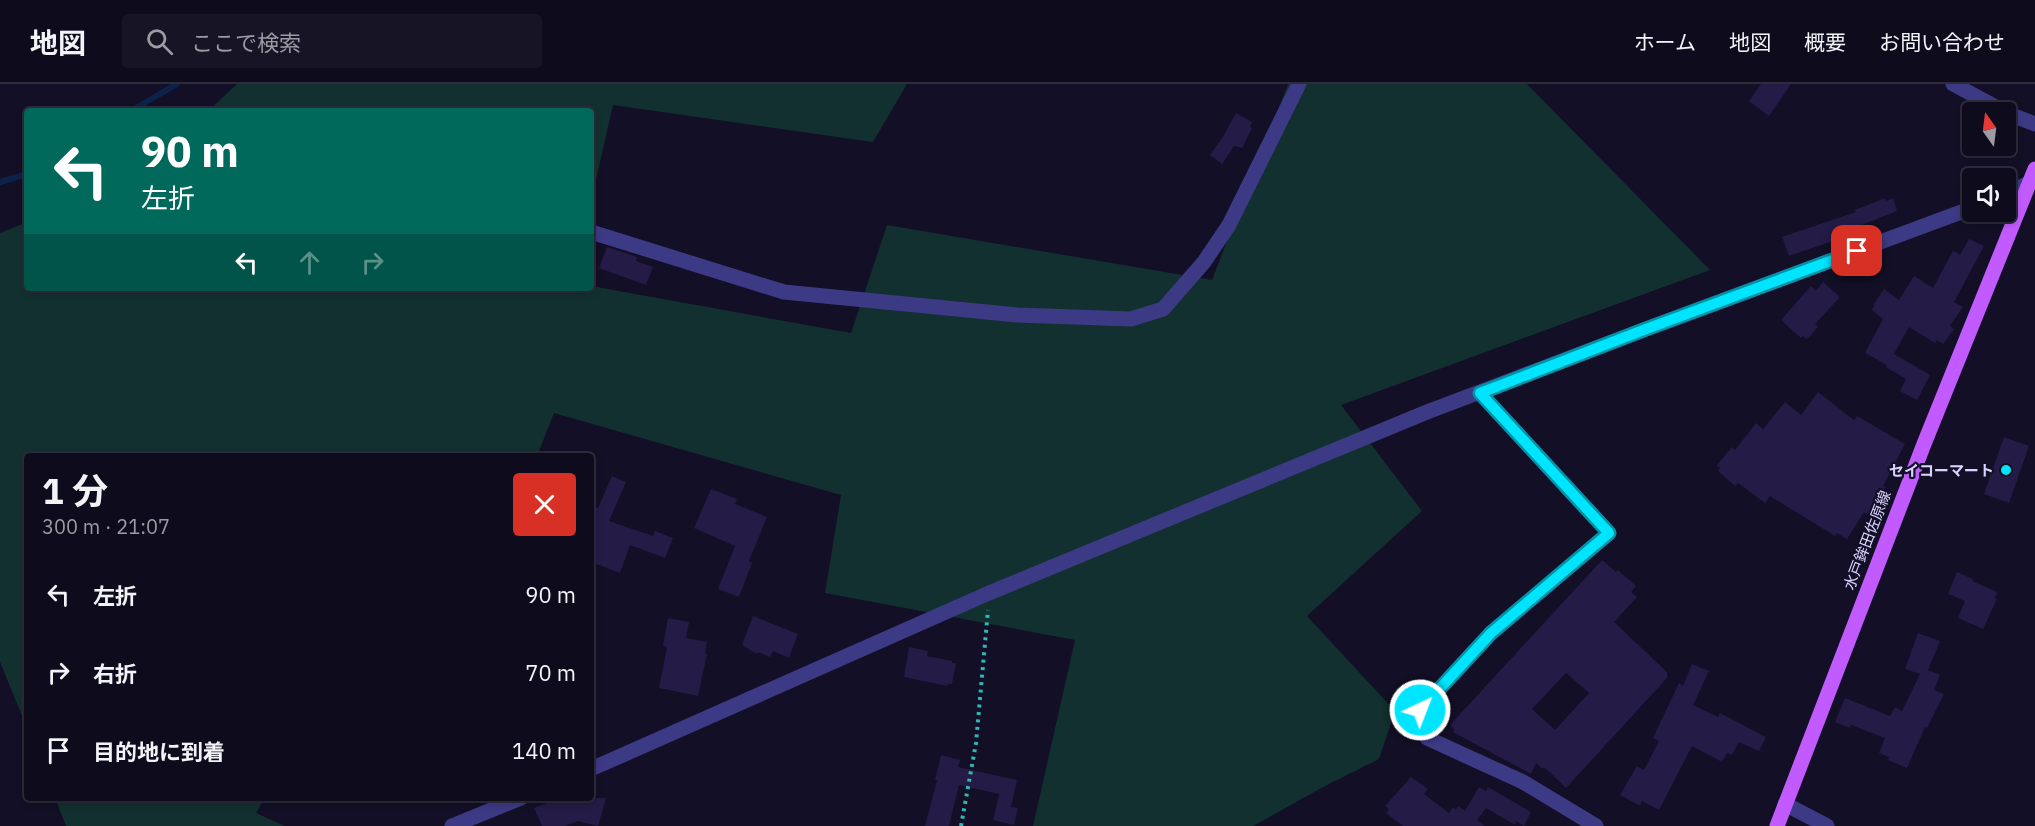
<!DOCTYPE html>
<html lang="ja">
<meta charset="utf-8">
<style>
:root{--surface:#0e0b1c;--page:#171425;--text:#f1f3f6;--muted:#9b9ba3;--line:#2e2b3b}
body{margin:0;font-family:"IBM Plex Sans","Noto Sans JP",sans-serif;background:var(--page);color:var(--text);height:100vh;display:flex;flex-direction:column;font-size:22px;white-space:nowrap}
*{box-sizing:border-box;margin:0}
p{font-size:20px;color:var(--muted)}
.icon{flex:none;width:33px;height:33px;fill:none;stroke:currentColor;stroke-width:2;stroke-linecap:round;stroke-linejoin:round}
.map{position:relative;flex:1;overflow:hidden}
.side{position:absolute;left:24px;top:369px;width:570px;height:348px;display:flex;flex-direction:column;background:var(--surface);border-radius:6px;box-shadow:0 3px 9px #0003,0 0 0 2px var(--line)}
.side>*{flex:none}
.banner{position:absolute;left:24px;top:24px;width:570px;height:183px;border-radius:6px;box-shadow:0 3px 9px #0003,0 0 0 2px var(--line);background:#00695c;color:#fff;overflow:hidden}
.needle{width:39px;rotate:346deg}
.buttons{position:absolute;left:1962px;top:18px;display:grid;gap:12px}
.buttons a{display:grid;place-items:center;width:54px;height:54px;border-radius:6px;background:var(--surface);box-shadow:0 3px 9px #0003,0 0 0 2px var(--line);font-size:30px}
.pin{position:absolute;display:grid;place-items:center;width:51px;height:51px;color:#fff;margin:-26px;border-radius:12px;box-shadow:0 3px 9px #0006}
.me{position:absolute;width:66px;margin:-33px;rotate:43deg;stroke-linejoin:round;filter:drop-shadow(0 0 4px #0008)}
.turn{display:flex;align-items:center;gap:21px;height:126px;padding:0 18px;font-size:27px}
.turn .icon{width:78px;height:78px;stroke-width:2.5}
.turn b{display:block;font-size:42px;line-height:51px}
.lanes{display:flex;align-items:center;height:57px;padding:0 18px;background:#0003;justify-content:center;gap:30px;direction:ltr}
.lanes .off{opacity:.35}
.round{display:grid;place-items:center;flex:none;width:63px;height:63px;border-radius:6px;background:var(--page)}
.overview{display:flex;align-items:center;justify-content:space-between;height:102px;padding:0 18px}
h1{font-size:36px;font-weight:700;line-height:45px}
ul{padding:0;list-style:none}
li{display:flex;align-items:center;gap:18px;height:78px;padding:0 18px}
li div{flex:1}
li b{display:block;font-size:22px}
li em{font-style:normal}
header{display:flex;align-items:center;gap:36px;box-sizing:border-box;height:84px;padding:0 30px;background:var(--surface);border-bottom:2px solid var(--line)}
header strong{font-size:28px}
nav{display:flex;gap:33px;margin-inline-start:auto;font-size:21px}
.search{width:420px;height:54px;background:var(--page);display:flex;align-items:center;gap:15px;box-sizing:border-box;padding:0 21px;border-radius:6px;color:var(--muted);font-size:22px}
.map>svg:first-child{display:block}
</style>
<header>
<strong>地図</strong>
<div class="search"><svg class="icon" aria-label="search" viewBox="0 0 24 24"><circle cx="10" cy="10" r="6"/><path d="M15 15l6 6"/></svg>ここで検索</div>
<nav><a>ホーム</a><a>地図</a><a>概要</a><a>お問い合わせ</a></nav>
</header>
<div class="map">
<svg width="2035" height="742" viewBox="0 0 2035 742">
<rect width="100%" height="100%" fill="#130f26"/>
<g fill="#12302f">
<path d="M237,0H907L873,58L613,21L591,118V27H208Z"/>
<path d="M1288,0H1527L1710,186L1341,321L1422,427L1307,532L1395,627L1379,675L1325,702L1253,742H1033L1075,556L825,509L841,411L554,329L537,372H27V644L0,578V149L27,138V204H591V202L851,249L887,141L1212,196Z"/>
<path d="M55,714H265L256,729L285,742H66Z"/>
</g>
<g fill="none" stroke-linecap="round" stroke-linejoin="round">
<g stroke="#0c2248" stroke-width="6">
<path d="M131,27L177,0"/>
<path d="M0,98L27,90"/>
</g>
</g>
<g fill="#241b47" fill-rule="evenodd">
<path d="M1761,0H1791L1769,32L1749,17Z"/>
<path d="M1236,29L1252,38L1250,43L1252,44L1242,64L1234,62L1222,80L1210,71L1223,53Z"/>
<path d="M1885,114L1886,117L1893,114L1897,127L1857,143L1859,148L1789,172L1782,153L1856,128L1855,126Z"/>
<path d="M1969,155L1984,162L1954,218L1963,223L1950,242L1954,245L1943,260L1937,256L1935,259L1909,243L1891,275L1894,270L1930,291L1917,316L1900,307L1906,295L1886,283L1887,281L1865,269L1883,235L1872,226L1874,222L1873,221L1884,205L1899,216L1914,192L1933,204L1953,167L1960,171Z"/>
<path d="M607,163L637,173L636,177L653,183L646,201L599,184Z"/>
<path d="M1823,198L1840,213L1815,240L1818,243L1807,255L1803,252L1801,254L1781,236L1811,202L1816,207Z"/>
<path d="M1818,308L1854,336L1857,332L1905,360L1883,402L1886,403L1879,413L1883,415L1872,433L1864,428L1847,455L1837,449L1835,452L1770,412L1765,419L1738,399L1735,402L1718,387L1720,384L1717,381L1732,363L1735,366L1756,339L1763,345L1785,318L1801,331Z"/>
<path d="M2004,353L2029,362L2009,419L1984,410Z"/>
<path d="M612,392L626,398L609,437L653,452L655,447L673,454L665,474L630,461L620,489L591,478V422L598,424Z"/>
<path d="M711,405L737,415L735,420L767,433L749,477L752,479L739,513L718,505L735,462L694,444Z"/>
<path d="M1602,476L1616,488L1618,486L1636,502L1631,508L1637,513L1614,538L1667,588V594L1566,704L1544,683L1543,685L1536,679L1531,690L1453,648L1454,646L1450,641ZM1566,589L1589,609L1555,646L1532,625Z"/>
<path d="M1957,488L1973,495L1972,497L1997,508L1995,514L1997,515L1983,545L1958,534L1965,517L1948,510Z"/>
<path d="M753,532L798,550L789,574L773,567L770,573L758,568L757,570L742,561Z"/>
<path d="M668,534L689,538L686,554L707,558L705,570H707L698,612L659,604L667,563L663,562Z"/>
<path d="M1918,549L1940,557L1928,586L1940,591L1934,606L1944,610L1927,644L1925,643L1907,684L1888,676L1889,673L1879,669L1885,654L1851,641L1850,644L1835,638L1845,614L1890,632L1895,623L1902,627L1920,590L1905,585Z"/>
<path d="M909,563L928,567L927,572L952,577V579H956L952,600H948L947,602L904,593Z"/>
<path d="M1692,580L1709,587L1693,621L1718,633L1720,629L1766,653L1759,667L1739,658L1732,671L1727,669L1722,678L1692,662L1659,726L1642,717L1640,722L1620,711L1637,682L1644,686L1659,657L1653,654L1679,599L1683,602Z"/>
<path d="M941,671L960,676L958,683L1017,696L1011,723L1018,724L1014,741L993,736L999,710L959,701L949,742H925L937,696H935Z"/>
<path d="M1411,693L1428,705L1424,710L1449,729L1453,723L1456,726L1458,722L1465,727L1479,703L1486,707L1488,703L1531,728L1524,742L1516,737L1515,741L1486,724L1477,736L1485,742H1403L1386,729L1389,725L1385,722Z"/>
<path d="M559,714H606L598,742L578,737L565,742H542L534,724Z"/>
</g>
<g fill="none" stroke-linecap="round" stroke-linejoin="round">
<path stroke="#2fb8b0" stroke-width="4" stroke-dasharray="3 4.5" stroke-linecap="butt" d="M961,742L976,659L988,526"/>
<g stroke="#3d3a85" stroke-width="15">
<path d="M1953,0L2009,30L2035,40"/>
<path d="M2006,110L2035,96"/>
<path d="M591,148L784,208L1017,231L1131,235L1163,225L1204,178L1229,141L1299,0"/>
<path d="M1480,309L1609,449L1491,549L1420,626L1427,654L1523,698L1596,742"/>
<path d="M591,685L989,509L1427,328L1646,245L1972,124"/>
<path d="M1785,720L1827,742"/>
<path d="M452,742L521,714"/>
</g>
<path stroke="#c25bff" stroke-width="15" d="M1777,742L1924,360L2035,85"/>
</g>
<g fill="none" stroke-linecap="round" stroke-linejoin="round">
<defs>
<path id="route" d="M1420,626L1491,549L1609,449L1480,309L1646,245L1857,167"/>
</defs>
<use href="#route" stroke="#0095a6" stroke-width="15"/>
<use href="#route" stroke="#00e5ff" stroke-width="10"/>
</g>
<circle fill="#00e5ff" stroke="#130f26" stroke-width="2" cx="2006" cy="386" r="6"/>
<g text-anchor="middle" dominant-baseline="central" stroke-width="4.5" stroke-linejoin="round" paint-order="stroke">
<g font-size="15" font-weight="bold" fill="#d9d4ff" stroke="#130f26" text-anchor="end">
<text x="1994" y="386">セイコーマート</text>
</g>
<g font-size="15" fill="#d9d4ff" stroke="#130f26">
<text transform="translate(1867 456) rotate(-69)">水戸鉾田佐原線</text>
</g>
</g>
</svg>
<div class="buttons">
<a><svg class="needle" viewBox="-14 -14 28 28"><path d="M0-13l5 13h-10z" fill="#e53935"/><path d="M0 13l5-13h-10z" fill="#9b9ba3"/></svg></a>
<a><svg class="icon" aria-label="sound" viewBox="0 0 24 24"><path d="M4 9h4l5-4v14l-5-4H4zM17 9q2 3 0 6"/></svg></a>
</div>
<div class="pin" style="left:1857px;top:167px;background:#d93025"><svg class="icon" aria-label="arrive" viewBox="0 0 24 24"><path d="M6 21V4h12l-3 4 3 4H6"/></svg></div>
<svg class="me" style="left:1420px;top:626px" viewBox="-20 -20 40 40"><circle r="17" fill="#00e5ff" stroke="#fff" stroke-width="3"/><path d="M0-11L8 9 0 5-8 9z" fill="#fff"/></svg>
<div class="banner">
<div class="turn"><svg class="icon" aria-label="left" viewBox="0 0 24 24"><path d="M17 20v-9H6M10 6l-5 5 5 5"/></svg><div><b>90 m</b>左折</div></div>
<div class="lanes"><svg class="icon" aria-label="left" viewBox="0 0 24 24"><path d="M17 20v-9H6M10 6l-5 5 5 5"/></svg><svg class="icon off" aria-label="ahead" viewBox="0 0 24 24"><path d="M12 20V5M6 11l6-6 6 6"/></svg><svg class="icon off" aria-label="right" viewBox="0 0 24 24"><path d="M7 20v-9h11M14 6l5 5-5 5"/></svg></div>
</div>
<section class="side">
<div class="overview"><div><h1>1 分</h1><p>300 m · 21:07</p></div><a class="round" style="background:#d93025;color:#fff"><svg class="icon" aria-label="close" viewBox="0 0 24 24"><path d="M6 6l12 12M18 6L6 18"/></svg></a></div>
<ul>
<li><svg class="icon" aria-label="left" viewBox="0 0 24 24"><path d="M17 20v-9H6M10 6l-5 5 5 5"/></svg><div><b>左折</b></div><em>90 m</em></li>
<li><svg class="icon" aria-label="right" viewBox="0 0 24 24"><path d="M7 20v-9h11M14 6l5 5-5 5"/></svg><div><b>右折</b></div><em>70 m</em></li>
<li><svg class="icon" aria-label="arrive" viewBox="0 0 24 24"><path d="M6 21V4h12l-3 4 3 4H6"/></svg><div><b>目的地に到着</b></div><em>140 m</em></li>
</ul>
</section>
</div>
